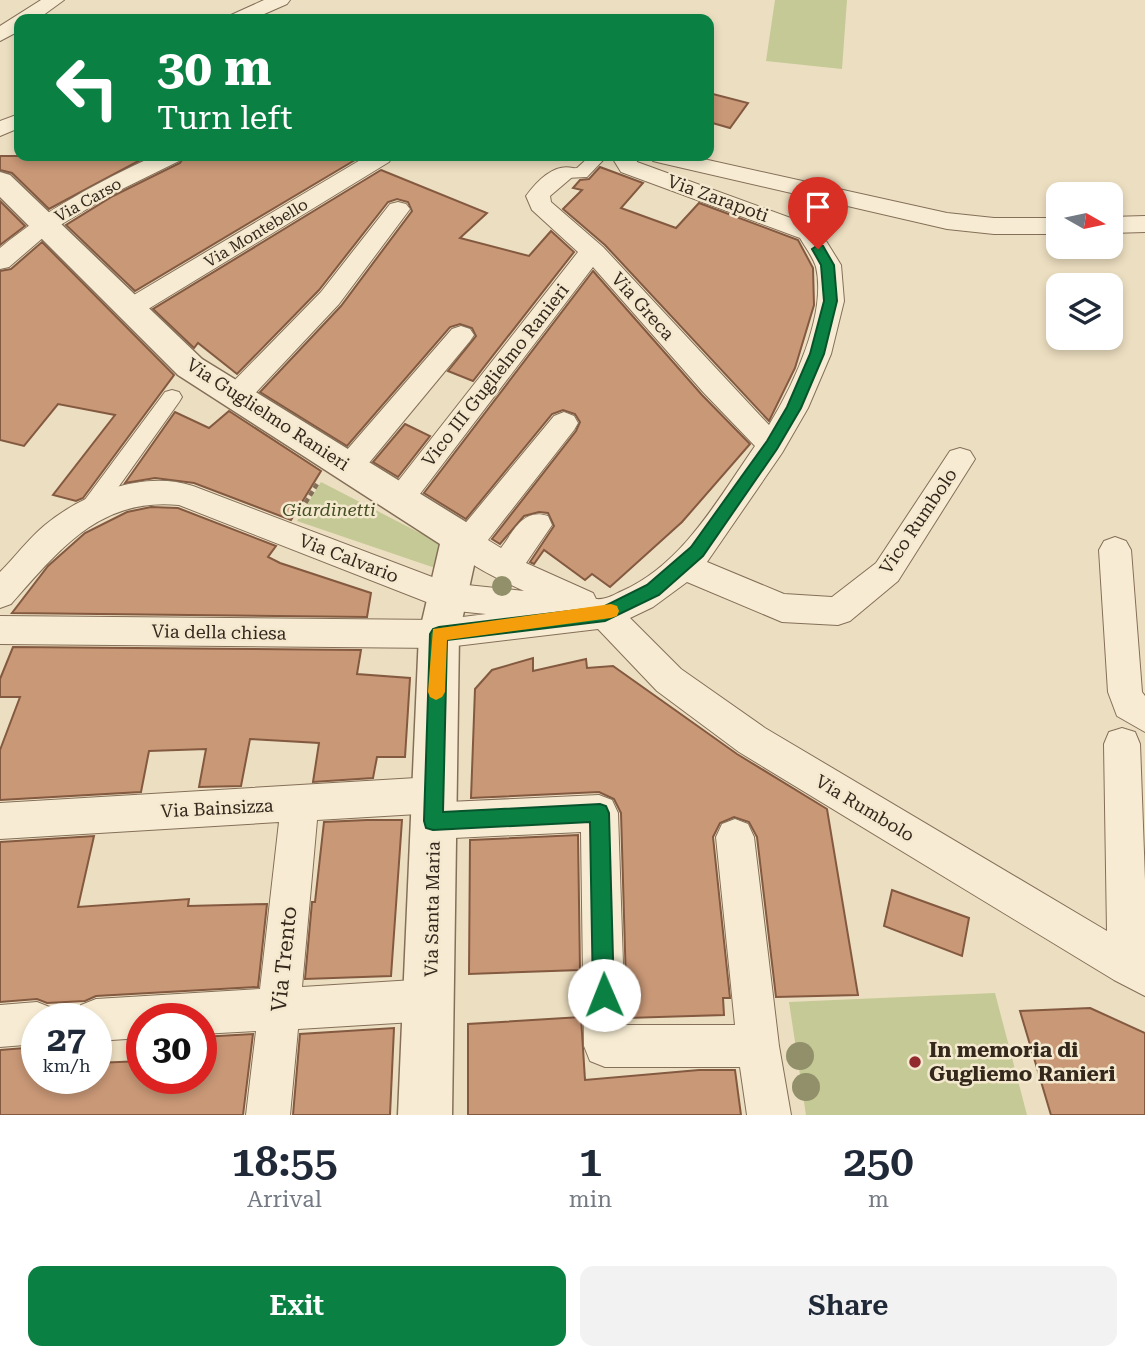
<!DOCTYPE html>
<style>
:root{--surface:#fff;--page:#f2f2f3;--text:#1f2937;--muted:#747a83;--accent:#0b8043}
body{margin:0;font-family:"Roboto Serif",serif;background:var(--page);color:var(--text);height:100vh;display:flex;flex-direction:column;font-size:26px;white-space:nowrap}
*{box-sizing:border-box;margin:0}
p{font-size:23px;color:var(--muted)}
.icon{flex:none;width:38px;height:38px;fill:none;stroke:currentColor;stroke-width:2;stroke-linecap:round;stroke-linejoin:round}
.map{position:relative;height:1115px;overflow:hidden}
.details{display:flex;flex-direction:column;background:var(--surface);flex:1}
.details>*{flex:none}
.top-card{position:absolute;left:14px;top:14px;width:700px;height:147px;border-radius:14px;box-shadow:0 4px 10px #0003;background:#0b8043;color:#fff;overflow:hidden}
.needle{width:46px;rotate:99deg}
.tools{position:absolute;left:1046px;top:182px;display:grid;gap:14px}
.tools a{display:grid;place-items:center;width:77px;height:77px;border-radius:14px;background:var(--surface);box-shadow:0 4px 10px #0003;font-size:35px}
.speed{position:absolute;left:21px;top:1003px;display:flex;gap:14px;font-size:35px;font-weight:700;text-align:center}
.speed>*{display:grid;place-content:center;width:91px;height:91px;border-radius:50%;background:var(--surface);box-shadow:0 4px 10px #0003;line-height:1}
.speed small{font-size:18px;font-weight:400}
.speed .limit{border:10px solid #d22;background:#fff;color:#111}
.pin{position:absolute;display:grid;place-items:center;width:60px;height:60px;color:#fff;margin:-72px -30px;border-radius:50% 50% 50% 0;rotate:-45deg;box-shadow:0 0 7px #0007}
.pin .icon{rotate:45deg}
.me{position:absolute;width:77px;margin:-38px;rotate:359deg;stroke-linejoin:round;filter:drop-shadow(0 0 5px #0008)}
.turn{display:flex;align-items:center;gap:24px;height:147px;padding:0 28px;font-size:32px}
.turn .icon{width:91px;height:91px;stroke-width:2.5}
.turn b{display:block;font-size:49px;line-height:60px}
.eta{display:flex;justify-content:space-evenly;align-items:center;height:119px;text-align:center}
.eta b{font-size:42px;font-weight:600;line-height:49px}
.cta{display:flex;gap:14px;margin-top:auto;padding:14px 28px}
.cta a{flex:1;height:80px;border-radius:14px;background:var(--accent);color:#fff;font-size:28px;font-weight:600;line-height:80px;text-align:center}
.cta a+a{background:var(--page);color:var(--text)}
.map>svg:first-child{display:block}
</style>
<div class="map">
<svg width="1145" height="1115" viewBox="0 0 1145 1115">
<rect width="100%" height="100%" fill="#ecdec0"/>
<g fill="#c4c995">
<path d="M775,0H847L842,69L766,61Z"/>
<path d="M321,482L453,550L441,570L297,521Z"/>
<path d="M995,993L1027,1115H806L789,1002Z"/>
</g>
<g fill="#c99877" stroke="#835940" stroke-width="2">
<path d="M709,93L748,103L730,128L709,122Z"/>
<path d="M0,156H148L49,209L12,173L0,170Z"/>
<path d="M185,156H344L355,160L135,291L66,225L113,196L180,163Z"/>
<path d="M600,167L643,183L621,208L676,228L699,203L798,240L813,268L814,305L795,368L769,421L605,245L563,209L582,190L573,188L580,180L589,179Z"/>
<path d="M381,170L487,213L460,238L529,256L551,231L574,252L473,381L448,371L476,336L472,328L460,324L450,327L347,446L260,392L341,306L412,211L408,202L397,199L388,202L319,290L237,374L198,343L194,348L153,309Z"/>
<path d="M0,201L25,226L0,245Z"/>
<path d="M42,242L174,375L83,498L76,501L53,495L115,415L58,404L24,446L0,440V271L11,269Z"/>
<path d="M593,271L702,395L750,444L682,522L610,587L592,574L585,580L544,550L534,564L530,562L554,526L548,513L539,512L524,516L500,544L492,539L576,431L580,422L575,414L563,410L552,414L466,519L424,493Z"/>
<path d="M229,411L321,471L291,520L194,483L155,478L125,483L175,412L209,428Z"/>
<path d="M405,424L430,436L398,477L373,462Z"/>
<path d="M151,507L178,508L276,546L268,557L280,563L371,593L367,617L12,613L48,566L85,533L127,512Z"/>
<path d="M13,647L361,650L357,674L410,678L405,757H377L373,778L313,782L319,743L250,739L241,786L199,787L206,749L149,751L141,792L0,800V750L20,697H0V679Z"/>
<path d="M533,658V671L586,659L587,668L613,666L737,754L827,809L858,995L776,997L757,837L749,822L734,817L720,823L713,837L730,998H723L724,1015L627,1018L621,813L614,799L599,792L471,798L475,689L492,670Z"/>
<path d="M367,820H402L391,976L305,979L312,902H315L324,822Z"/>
<path d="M578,835L580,970L469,974L470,840Z"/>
<path d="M94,836L78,907L189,899L188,906L267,904L258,987L96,996L85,1001L47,1003L37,999L0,1002V842Z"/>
<path d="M892,890L969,918L962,956L884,926Z"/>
<path d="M1090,1008L1145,1033V1115H1051L1020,1011Z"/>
<path d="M581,1017L585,1080L699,1070H735L741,1115H468V1024Z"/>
<path d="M394,1028L390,1115H293L300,1034Z"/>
<path d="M253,1034L243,1115H0V1050L37,1047V1078H96V1063L142,1061V1078H201V1037Z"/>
</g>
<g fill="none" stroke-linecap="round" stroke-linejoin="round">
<defs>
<g id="pedestrian">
<path d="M590,156H607L587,177L565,178L557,173L559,169L577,168Z"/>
<path d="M172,390L179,392L182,397L179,402L97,517L89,520L81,517L78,511L81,505L165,392Z"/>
</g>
<g id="minor">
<path d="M41,0H64L38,19H19V31L0,41V26Z"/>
<path d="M264,0H290L287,4L253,19H228L231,15Z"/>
<path d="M19,114V128L0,136V121Z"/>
<path d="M154,156H182L179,161L112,194L52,230L9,267L0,269V248C47,209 99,182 154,156Z"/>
<path d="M367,156L392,157L389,162L140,314L131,317L122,314L118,308L122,302Z"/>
<path d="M614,156H636L637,162L818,228L841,265L844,301L831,354L808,408L782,453L707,562L784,594L832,597L876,563L950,451L960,448L970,451L975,459L898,581L850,621L838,625L782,622L687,582L653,607L630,618L681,669L765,728L1107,931L1104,744L1109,732L1122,728L1135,732L1140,744L1145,880V996L1114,980L739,752L657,691L598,629L439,648L0,644V616L439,620L486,614L447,610L179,505C100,497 59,550 11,604L0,608V572C15,557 29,538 45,525C84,493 144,470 193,486L448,583L524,591C501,580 457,561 445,538L450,529L463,526L554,416L564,412L574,416L578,423L574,430L488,540L501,548C514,531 523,508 548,516L552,525L526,563L593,593L596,599C606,600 613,595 622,591C683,564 718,499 755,446L704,393L593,267L410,507L399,511L388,507L384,499L578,252L532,210L526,196C537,181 554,163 573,168L577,173L550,196L551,202L603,247L769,425C794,384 827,314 816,267C813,257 805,247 800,238L621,172L613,159Z"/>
<path d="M650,156H690L947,213L994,218H1059V234H994L947,229L661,163L653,161Z"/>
<path d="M398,202L406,204L410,209L339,304L246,403L236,406L226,403L222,396L226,389L321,292L390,204Z"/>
<path d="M1145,216V232L1111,233V217Z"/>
<path d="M461,326L470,329L474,335L470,341L359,475L349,478L339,475L334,467L339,459L452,329Z"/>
<path d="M1115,537L1126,541L1131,550L1142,692L1145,696V732L1117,716L1108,692L1099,550L1104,541Z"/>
<path d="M433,777L446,783L451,795L448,802L599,795L612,800L618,813L625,1025H735L716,837L722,824L735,819L748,824L754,837L779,1046L791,1115H747L740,1067H605L590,1061L584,1046L581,832L433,839L420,834L414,821L418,814L317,820L302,987L430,979L445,985L451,1000L445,1015L430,1021L298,1029L290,1115H246L256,1031L201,1034V1018H142V1038L96,1041V1018H76L81,1005L96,999L260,989L279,822L0,839V803Z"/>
<path d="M37,1002L52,1008L56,1018H37V1044L0,1047V1005Z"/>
</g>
<path id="tertiary" d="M0,172L10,175L202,359L474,527L480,538L459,634L452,1115H398L419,634L440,544L178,375L0,197Z"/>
</defs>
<use href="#pedestrian" stroke="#846f59" stroke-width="2"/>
<use href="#minor" stroke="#846f59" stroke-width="2"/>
<use href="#tertiary" stroke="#846f59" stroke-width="3"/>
<path stroke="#846f59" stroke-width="4.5" stroke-dasharray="5 3.5" stroke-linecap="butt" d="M301,510L317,484"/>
<use href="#pedestrian" fill="#f7ecd3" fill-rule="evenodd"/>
<use href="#minor" fill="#f7ecd3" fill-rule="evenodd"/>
<use href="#tertiary" fill="#f7ecd3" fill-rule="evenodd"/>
</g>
<g fill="#91906a">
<circle cx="502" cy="586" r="10"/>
<circle cx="800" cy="1056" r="14"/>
<circle cx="806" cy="1087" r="14"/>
</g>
<path fill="#0b8043" stroke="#07532c" stroke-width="2" d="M818,245L823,246L834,265L837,301L824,354L801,408L777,449L703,556L659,595L605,621L447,640L443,812L600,804L606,806L609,813L614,995L611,1002L604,1005L596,1002L593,995L590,822L433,830L426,828L424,821L430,634L433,629L439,627L603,607L647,585L691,547L767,441L787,407L810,354L824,301L821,265L812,249Z"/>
<path fill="#f59e0b" d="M611,604L617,606L619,611L617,616L611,618L447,640L445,692L442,697L436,700L430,697L428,692L433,629Z"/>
<circle fill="#912b2d" stroke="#f4e9cf" stroke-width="2.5" cx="915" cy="1062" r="7"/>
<g text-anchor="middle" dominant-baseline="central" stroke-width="5" stroke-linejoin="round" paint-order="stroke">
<g font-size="16" fill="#34281d" stroke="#f4e9cf">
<text transform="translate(88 200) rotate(-29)">Via Carso</text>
<text transform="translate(256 233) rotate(-31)">Via Montebello</text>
</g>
<g font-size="18" fill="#34281d" stroke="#f4e9cf">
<text transform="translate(718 198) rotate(20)">Via Zarapoti</text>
<text transform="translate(643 306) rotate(48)">Via Greca</text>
<text transform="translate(495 375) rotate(-52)">Vico III Guglielmo Ranieri</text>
<text transform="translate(268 414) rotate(33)">Via Guglielmo Ranieri</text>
<text transform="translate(918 521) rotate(-56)">Vico Rumbolo</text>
<text transform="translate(349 558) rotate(21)">Via Calvario</text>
<text transform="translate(219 632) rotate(1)">Via della chiesa</text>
<text transform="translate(217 808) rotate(-3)">Via Bainsizza</text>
<text transform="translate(865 808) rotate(31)">Via Rumbolo</text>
<text transform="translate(432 909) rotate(-89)">Via Santa Maria</text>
</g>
<g font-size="18" font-style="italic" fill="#465024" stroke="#f4e9cf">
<text x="329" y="509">Giardinetti</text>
</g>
<g font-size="21" fill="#34281d" stroke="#f4e9cf">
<text transform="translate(284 959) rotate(-84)">Via Trento</text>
</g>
<g font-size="21" font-weight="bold" fill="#34281d" stroke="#f4e9cf" text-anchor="start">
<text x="929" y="1050">In memoria di<tspan x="929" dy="24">Gugliemo Ranieri</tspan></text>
</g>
</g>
</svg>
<div class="tools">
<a><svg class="needle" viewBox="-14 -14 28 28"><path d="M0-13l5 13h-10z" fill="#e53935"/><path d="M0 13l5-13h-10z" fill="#747a83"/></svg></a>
<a><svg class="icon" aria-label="layers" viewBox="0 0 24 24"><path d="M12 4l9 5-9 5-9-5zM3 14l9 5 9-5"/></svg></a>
</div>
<div class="speed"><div>27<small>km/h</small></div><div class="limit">30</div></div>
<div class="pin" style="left:818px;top:249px;background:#d93025"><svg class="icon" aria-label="arrive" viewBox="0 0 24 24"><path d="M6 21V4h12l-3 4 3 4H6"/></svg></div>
<svg class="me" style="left:604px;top:995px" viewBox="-20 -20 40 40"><circle r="19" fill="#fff"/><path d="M0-13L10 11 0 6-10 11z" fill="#0b8043"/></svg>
<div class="top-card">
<div class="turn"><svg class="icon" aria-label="left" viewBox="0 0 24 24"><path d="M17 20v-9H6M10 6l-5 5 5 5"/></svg><div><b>30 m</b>Turn left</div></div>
</div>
</div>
<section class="details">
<div class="eta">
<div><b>18:55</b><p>Arrival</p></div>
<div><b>1</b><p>min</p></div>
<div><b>250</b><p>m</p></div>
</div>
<div class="cta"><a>Exit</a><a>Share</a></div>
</section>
